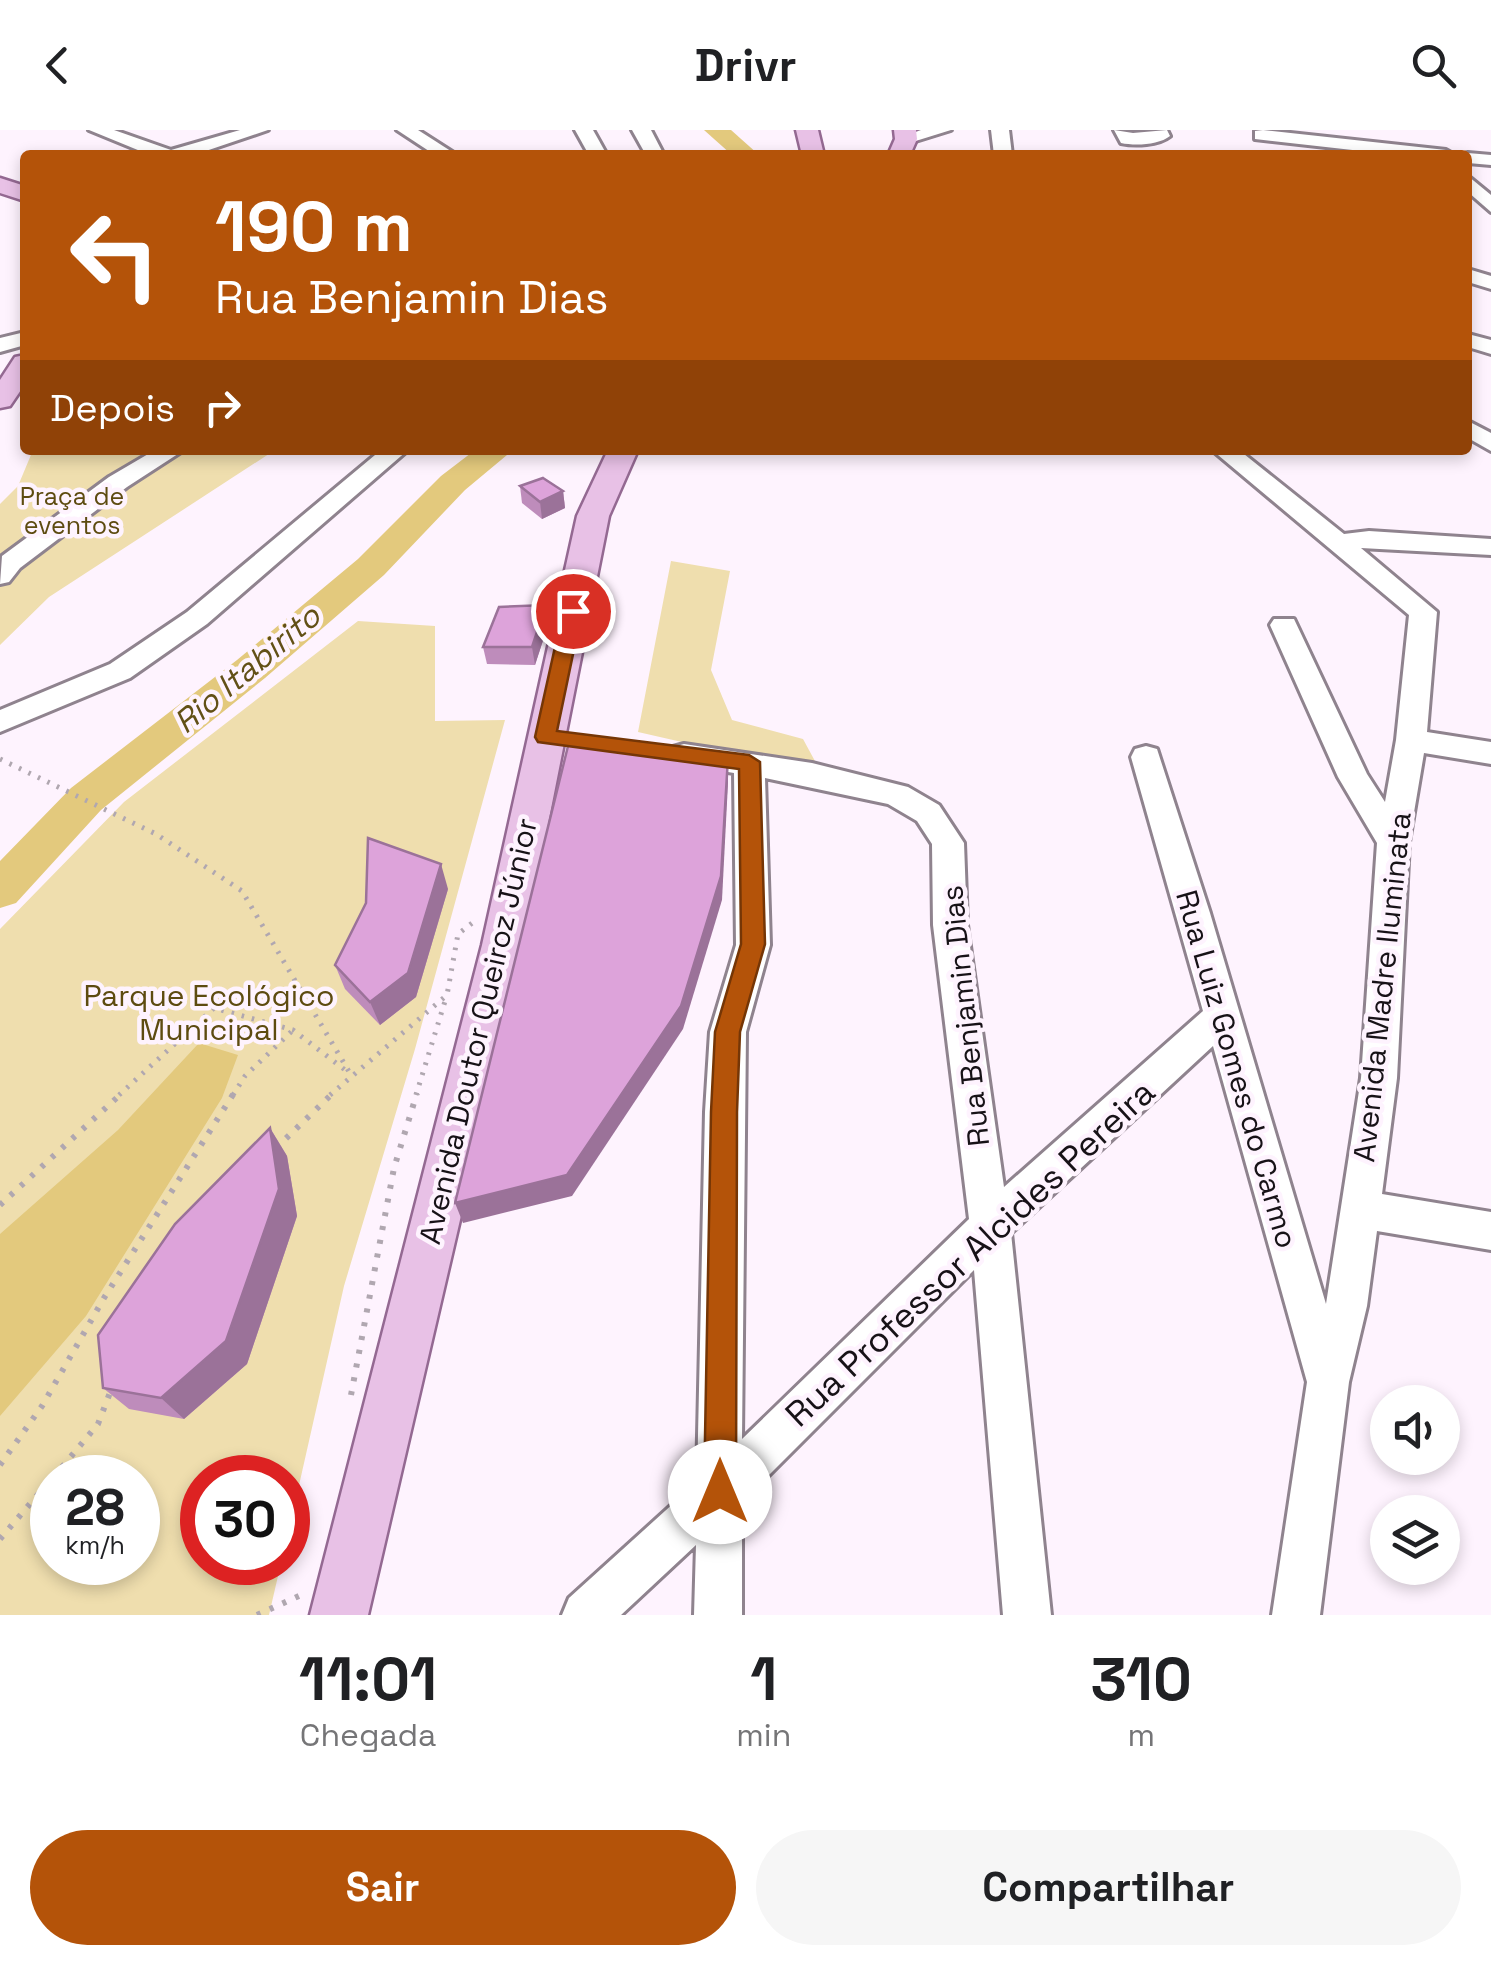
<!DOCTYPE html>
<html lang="pt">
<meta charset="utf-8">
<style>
:root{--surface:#fff;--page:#f6f6f6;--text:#202124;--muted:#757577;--accent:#b45309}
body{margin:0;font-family:"Space Grotesk",sans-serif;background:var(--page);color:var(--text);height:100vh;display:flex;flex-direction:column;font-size:38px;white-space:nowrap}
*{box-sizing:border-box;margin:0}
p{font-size:32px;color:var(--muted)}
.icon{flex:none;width:55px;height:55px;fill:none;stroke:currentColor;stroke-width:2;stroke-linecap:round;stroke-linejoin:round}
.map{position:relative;height:1485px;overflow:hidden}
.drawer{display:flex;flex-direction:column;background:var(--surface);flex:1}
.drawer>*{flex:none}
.banner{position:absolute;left:20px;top:20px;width:1452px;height:305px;border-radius:10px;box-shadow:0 5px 15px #0003;background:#b45309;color:#fff;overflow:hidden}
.fabs{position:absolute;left:1370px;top:1255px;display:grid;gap:20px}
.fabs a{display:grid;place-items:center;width:90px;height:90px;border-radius:50%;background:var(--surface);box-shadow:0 5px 15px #0003;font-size:50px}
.speed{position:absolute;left:30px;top:1325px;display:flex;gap:20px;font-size:50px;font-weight:700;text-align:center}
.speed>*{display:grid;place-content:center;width:130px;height:130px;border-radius:50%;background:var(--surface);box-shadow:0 5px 15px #0003;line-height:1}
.speed small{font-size:25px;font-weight:400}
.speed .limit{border:15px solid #d22;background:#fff;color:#111}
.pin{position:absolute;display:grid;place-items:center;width:85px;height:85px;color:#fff;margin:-42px;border:5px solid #fff;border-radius:50%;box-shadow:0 2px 10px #0007}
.me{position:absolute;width:110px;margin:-55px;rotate:0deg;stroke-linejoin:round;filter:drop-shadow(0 0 8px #0008)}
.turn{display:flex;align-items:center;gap:35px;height:210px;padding:0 30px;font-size:45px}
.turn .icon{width:130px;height:130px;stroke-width:2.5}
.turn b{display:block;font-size:70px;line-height:85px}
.then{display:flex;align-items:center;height:95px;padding:0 30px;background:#0003;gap:20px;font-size:38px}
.eta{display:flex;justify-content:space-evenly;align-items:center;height:170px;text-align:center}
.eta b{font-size:60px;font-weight:700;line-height:70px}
.cta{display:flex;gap:20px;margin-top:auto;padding:20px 30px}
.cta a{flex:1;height:115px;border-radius:60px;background:var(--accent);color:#fff;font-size:40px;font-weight:700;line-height:115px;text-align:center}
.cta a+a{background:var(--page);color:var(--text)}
header{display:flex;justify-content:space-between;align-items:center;height:130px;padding:0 30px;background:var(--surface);font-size:45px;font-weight:700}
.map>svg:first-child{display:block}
</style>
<header><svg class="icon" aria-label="back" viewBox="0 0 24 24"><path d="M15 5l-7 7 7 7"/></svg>Drivr<svg class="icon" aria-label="search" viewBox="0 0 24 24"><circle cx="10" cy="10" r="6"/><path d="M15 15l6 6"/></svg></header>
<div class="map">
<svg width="1491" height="1485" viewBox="0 0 1491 1485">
<rect width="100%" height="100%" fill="#fef3fe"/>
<g fill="#efdeae" fill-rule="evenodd">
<path d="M33,320H275L49,467L0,515V374L18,356Z"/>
<path d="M671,431L730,441L711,540L732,590L803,609L822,644L638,602Z"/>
<path d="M358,491L435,496V591L505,590L415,919L344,1156L288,1404V1348H202V1432L281,1433L269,1485H0V799L124,672ZM52,1348H138V1432H52Z"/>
</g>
<path fill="#e3c97d" d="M199,913L238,925L222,968L86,1186L0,1286V1104L118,1000Z"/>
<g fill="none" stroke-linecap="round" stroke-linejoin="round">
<g fill="#e3c97d" fill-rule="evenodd">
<path d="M704,0H731L759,25H732Z"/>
<path d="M475,320H513L465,360L384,445L265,548L101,680L16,773L0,778V731L71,658L237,530L358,429L441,346Z"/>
</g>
<defs>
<g id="minor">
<path d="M89,0H114L171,20L240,0H268L194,25H150Z"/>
<path d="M397,0H418L457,25H435Z"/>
<path d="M575,0H593L607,25H589Z"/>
<path d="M632,0H651L664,25H646Z"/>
<path d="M921,0H951L906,14L897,9Z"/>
<path d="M991,0H1009L1012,25H994Z"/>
<path d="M1114,0L1133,3L1167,0L1170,6C1159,15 1135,16 1121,13Z"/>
<path d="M1263,0L1446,20L1455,25H1397L1255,9V1Z"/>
<path d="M1468,23L1491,25V35L1468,33V25H1461Z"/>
<path d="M1468,46L1491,65V82L1468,62Z"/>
<path d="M1468,139L1491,146V159L1468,152Z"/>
<path d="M25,202V215L0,222V208Z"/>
<path d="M1468,204L1491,210V224L1468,217Z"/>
<path d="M1468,291L1491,303V321L1468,308Z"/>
<path d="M155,320H184L127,357L20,438L9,452L0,454L2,426L109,347Z"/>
<path d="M381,320H408L207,494L130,548L0,602V580L110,534L187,482Z"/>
<path d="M1212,320H1239L1344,404L1369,401L1491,409V425L1361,418L1437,482L1427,602L1491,612V634L1424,623L1409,712L1397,948L1382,1064L1491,1082V1120L1377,1101L1367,1176L1349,1252L1320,1485H1272L1307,1252L1213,916L1011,1103L1051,1485H1003L974,1140L742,1372V1485H694L696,1415L621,1485H562L569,1468L697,1352L705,982L710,902L736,815L734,643L673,633L669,625L673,617L684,614L812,633L908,657L939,675L964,713L967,795L1004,1057L1203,881L1131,627L1135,619L1146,616L1157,619L1210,783L1326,1174L1361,948L1377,713L1338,647L1270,495L1274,489H1294L1367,644L1385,672L1396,610L1409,485ZM765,648L888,674L917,691L932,714L933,795L969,1089L742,1309L746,902L770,815Z"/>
</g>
<g id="major">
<path d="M796,0H818L824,25H802Z"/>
<path d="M894,0H916L917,9L910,25H888L895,9Z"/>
<path d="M0,48L25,56V71L0,63Z"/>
<path d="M25,225V254L10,276L0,278V250L15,227Z"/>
<path d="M608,320H638L609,386L524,815L368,1485H310L482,815L577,386Z"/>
</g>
</defs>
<use href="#minor" stroke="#8f838e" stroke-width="6"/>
<use href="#major" stroke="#946992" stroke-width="5"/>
<g stroke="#b0a7b0" stroke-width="5" stroke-dasharray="2.5 8" stroke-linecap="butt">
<path d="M0,629L156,704L242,761L351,945"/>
<path d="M119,965L214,878L293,900L349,943"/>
<path d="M233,965L245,946L293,900"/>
<path d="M330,965L447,865L458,804L476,790"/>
<path d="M416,965L446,868"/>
</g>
<g stroke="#b0a7b0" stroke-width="6" stroke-dasharray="4 10" stroke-linecap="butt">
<path d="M276,1018L333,963"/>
<path d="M0,1075L122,963"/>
<path d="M351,1265L394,1038L417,963"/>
<path d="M0,1335L42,1276L104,1168L234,963"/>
<path d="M53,1348L98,1294L111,1260"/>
<path d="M0,1409L52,1348"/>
<path d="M257,1485L301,1465"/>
</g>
<use href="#minor" fill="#fff" fill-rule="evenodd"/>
<use href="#major" fill="#e8c1e6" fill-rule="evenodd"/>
</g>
<g fill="#be8cbb">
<path d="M520,356L563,361L565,378L542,389L522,373Z"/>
<path d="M549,492L535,535L487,534L483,517Z"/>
<path d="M448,759L416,867L380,895L345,859L335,835Z"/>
<path d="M270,998L287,1026L297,1086L247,1234L184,1289L129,1279L103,1258Z"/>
</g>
<g fill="#9b7299">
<path d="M563,361L565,378L542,389L540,372Z"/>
<path d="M546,475L549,492L535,535L532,517Z"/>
<path d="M728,627V653L722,770L683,899L572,1066L463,1093L455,1073Z"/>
<path d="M441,734L448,759L416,867L380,895L370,872Z"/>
<path d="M270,998L287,1026L297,1086L247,1234L184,1289L161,1268Z"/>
</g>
<g fill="#dda3da" stroke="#9b7299" stroke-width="2.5">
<path d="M543,348L563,361L540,372L520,356Z"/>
<path d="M546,475L532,517H483L499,477Z"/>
<path d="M570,608L728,627L721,746L681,876L567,1045L455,1073Z"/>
<path d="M368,708L441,734L408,843L370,872L335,835L366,773Z"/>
<path d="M270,998L279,1059L226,1211L161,1268L103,1258L98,1205L175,1094Z"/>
</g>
<path fill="#b45309" stroke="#753606" stroke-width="2.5" d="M573,475L582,481L557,601L749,625L760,632L765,814L740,902L737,982L736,1362L731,1373L720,1378L709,1373L704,1362L711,982L715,902L741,814L739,639L538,612L535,607L563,481Z"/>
<g text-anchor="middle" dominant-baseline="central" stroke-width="9" stroke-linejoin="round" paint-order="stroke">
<g font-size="25" fill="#5d4b10" stroke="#fef3fe">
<text x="72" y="366">Praça de<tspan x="72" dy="29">eventos</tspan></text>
</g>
<g font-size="30" fill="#171217" stroke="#fef3fe">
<text transform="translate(1382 857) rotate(-84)">Avenida Madre Iluminata</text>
<text transform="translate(965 886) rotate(-96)">Rua Benjamin Dias</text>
<text transform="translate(478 901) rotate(-77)">Avenida Doutor Queiroz Júnior</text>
<text transform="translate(1237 939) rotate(74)">Rua Luiz Gomes do Carmo</text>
</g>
<g font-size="30" fill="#5d4b10" stroke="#fef3fe">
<text x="209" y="865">Parque Ecológico<tspan x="209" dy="34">Municipal</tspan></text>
</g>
<g font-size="32" font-style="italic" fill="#625016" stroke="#fef3fe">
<text transform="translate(247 539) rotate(-40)">Rio Itabirito</text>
</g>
<g font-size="35" fill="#171217" stroke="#fef3fe">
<text transform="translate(970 1123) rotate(-43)">Rua Professor Alcides Pereira</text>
</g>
</g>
</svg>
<div class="fabs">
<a><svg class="icon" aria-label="sound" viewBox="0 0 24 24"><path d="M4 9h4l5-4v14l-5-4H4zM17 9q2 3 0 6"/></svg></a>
<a><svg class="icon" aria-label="layers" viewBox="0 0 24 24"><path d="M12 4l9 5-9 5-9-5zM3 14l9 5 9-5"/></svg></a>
</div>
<div class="speed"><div>28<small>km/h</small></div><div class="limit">30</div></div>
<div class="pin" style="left:573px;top:481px;background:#d93025"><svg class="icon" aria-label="arrive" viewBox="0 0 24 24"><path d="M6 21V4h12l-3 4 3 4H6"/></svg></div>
<svg class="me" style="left:720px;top:1362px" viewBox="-20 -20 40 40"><circle r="19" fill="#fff"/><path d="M0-13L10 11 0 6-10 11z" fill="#b45309"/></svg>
<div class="banner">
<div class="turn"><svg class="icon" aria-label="left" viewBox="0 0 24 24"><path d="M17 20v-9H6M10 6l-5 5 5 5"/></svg><div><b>190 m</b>Rua Benjamin Dias</div></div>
<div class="then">Depois<svg class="icon" aria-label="right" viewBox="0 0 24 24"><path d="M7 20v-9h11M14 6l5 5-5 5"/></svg></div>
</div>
</div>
<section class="drawer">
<div class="eta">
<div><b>11:01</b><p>Chegada</p></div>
<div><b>1</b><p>min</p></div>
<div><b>310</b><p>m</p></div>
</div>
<div class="cta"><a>Sair</a><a>Compartilhar</a></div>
</section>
